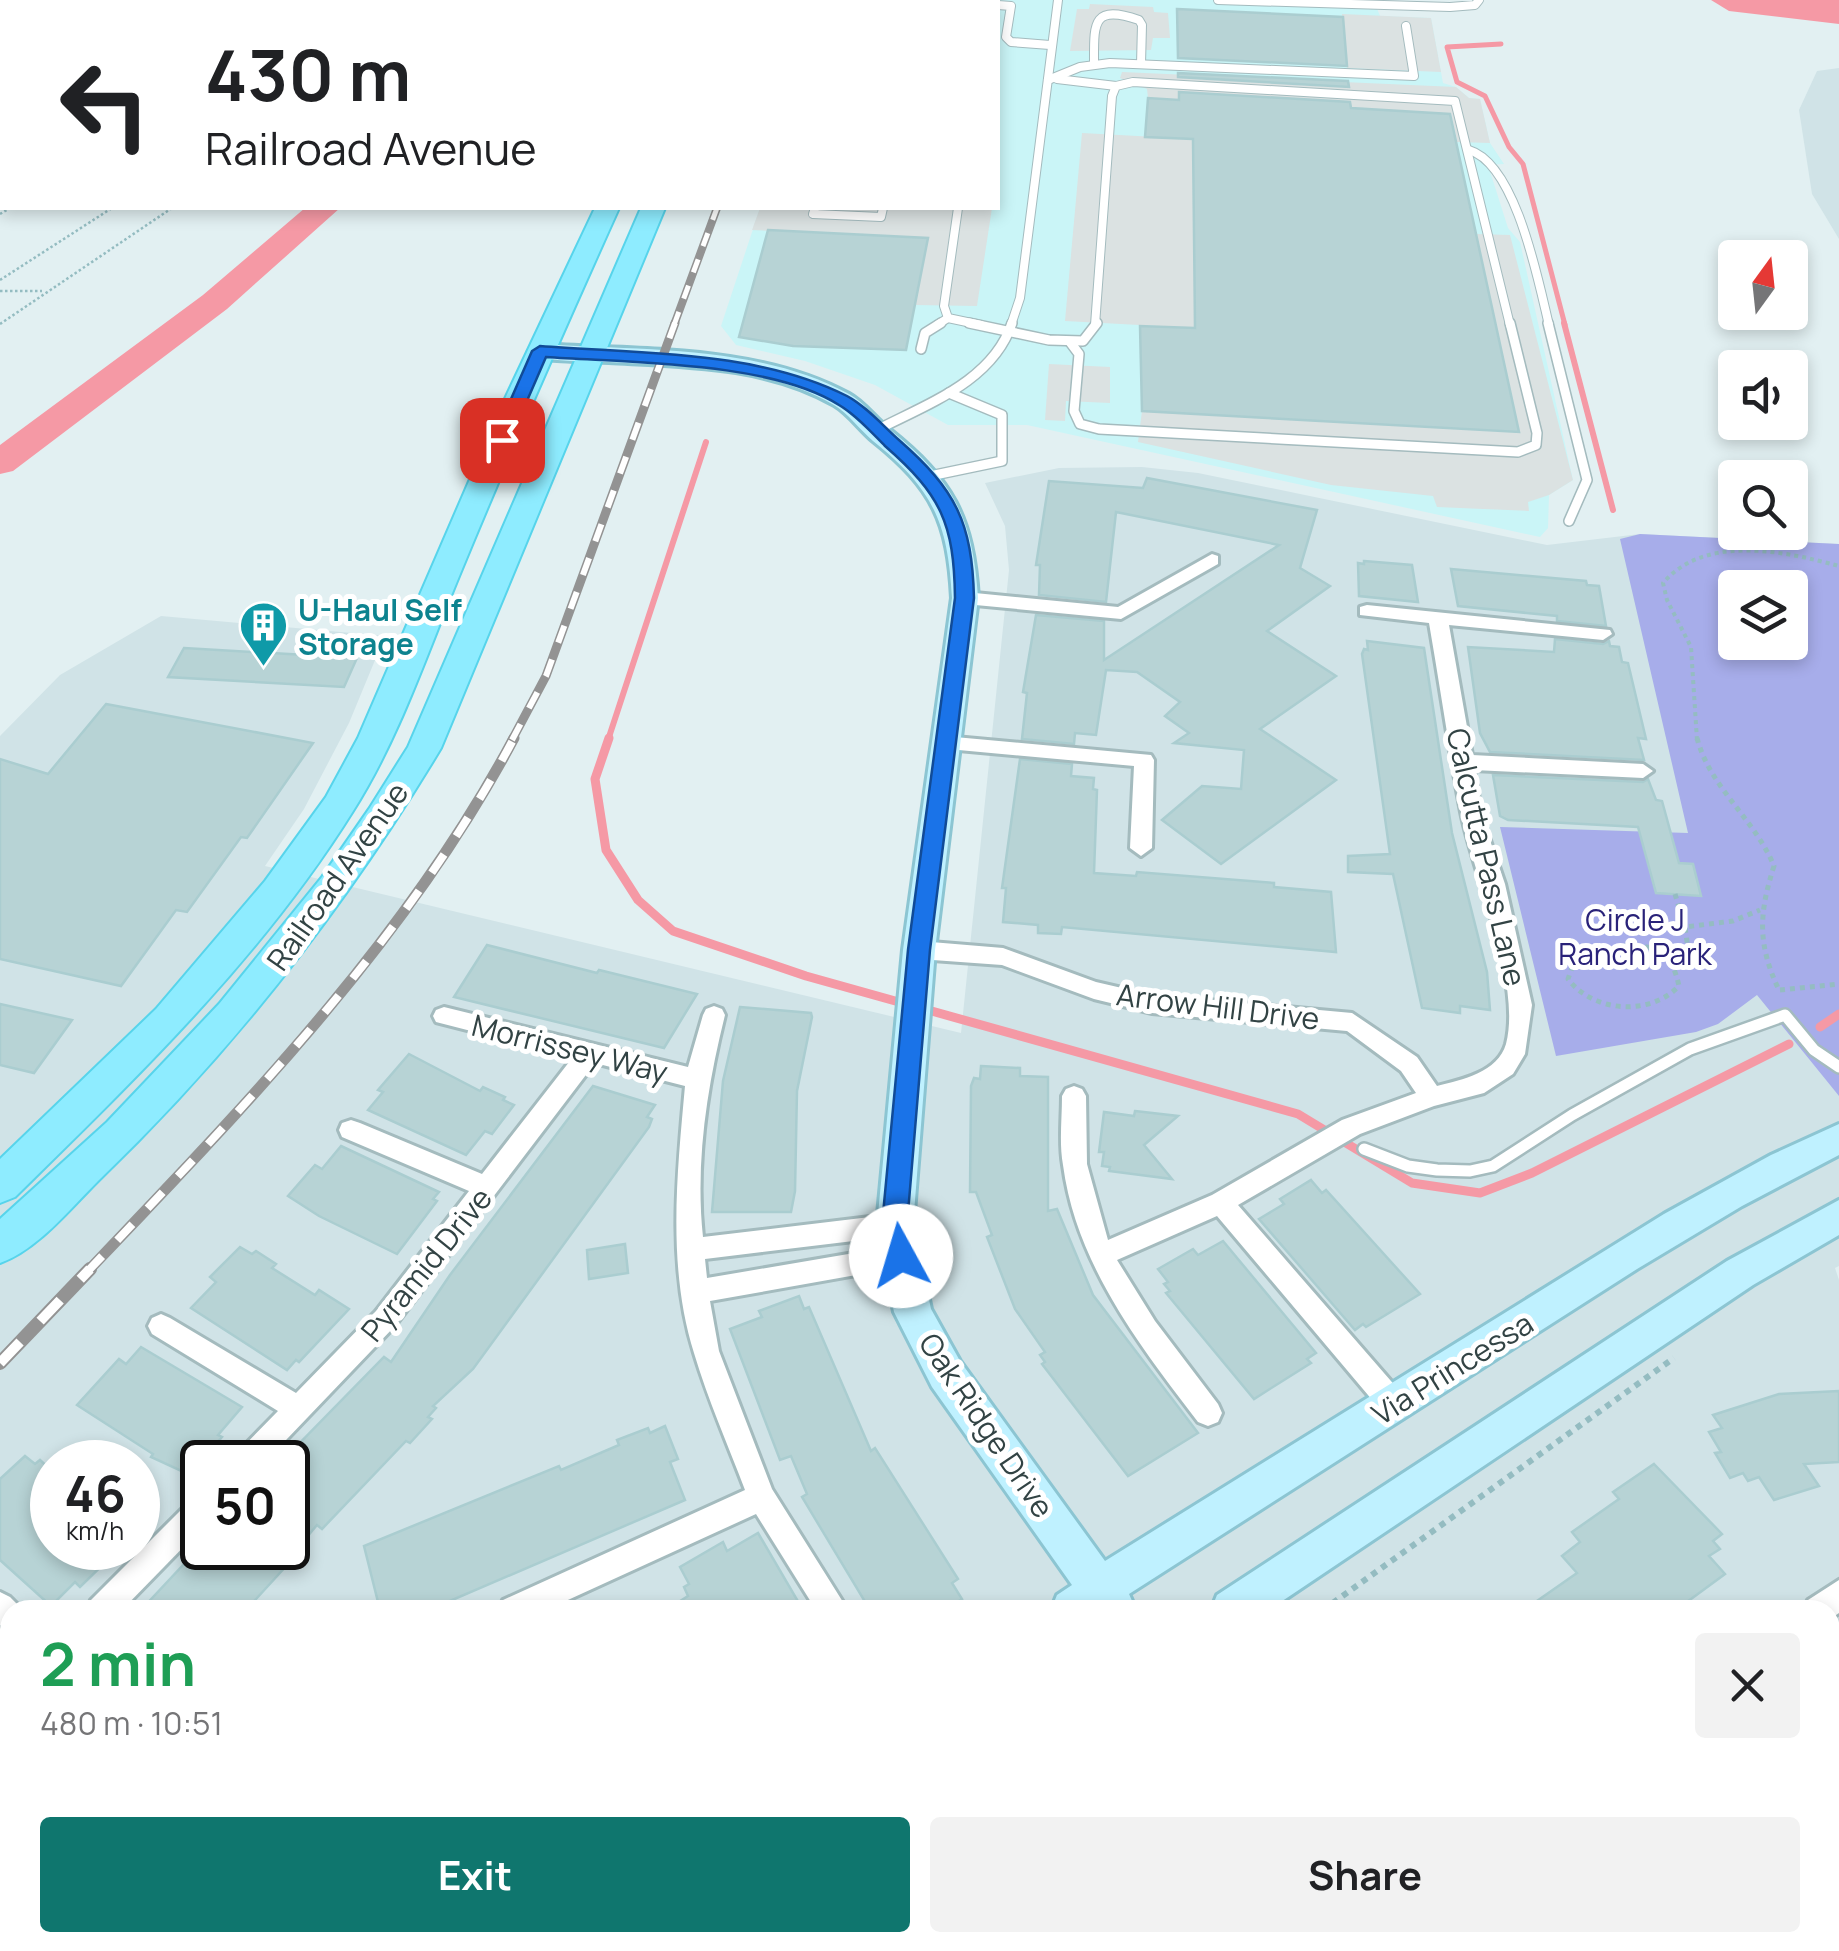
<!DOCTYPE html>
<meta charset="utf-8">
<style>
:root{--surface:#fff;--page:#f2f2f2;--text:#202124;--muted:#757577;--accent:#0f766e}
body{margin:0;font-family:Manrope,sans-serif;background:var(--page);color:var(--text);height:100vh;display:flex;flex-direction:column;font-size:38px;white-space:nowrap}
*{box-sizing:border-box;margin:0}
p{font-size:32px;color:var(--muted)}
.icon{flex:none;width:55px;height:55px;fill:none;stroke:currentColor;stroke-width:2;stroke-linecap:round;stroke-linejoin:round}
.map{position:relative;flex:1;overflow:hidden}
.details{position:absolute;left:0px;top:1600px;width:1840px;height:352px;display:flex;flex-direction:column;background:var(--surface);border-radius:30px 30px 0 0;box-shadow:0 5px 15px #0003}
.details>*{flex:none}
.banner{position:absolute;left:0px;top:0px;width:1000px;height:210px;box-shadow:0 5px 15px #0003;background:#fff;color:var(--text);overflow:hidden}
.needle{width:65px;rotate:15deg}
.buttons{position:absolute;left:1718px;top:240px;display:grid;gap:20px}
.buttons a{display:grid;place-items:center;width:90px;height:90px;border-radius:10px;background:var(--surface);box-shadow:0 5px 15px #0003;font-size:50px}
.speed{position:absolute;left:30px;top:1440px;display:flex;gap:20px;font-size:50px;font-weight:700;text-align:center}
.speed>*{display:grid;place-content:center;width:130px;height:130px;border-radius:50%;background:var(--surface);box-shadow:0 5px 15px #0003;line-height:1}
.speed small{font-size:25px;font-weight:400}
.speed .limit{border:5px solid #111;border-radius:15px;background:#fff;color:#111}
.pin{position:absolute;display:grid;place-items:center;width:85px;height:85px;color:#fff;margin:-42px;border-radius:20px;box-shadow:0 5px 15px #0006}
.me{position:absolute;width:110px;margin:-55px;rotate:354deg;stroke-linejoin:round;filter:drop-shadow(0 0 8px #0008)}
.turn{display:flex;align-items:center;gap:35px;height:210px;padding:0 40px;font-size:45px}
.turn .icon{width:130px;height:130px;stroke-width:2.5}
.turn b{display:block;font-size:70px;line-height:85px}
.round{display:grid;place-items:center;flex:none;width:105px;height:105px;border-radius:10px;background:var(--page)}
.head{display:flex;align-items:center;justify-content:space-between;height:170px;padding:0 40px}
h1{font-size:60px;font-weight:700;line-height:75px;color:#1e9e55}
.button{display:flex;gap:20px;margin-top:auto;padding:20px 40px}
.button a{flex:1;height:115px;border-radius:10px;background:var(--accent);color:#fff;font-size:40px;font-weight:700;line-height:115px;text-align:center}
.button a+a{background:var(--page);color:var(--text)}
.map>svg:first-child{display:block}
</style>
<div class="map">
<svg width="1839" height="1951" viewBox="0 0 1839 1951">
<rect width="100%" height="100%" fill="#e2f0f2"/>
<g fill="#d0e3e7" fill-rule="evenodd">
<path d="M1839,68V239L1812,194L1799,110L1817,71Z"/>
<path d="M1142,467L1198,473L1547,545L1640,534L1839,544V1266L1835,1268L1839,1280V1951H0V736L60,675L161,616L385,636L349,723L304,809L265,866L961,1033L1009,570L1005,526L985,483L1059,468ZM1735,588H1790V642H1735ZM52,1462H138V1548H52ZM202,1462H288V1548H202ZM10,1610H1830V1942H10Z"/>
</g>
<path fill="#caf5f7" d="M834,0H1380L1376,6L1380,16L1431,18L1443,83L1456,87L1469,98L1480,99L1490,143L1504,164L1488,165L1508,228L1520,242L1573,480L1549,495L1548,528L1540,537L1027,425H948L875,385L805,361L736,345L721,326L760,208H998V2Z"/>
<path fill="#a7adea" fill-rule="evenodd" d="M1640,534L1839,544V1096L1757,995L1718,1024L1696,1032L1556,1056L1500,827L1688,833L1620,539ZM1735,588H1790V642H1735Z"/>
<g fill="#dbe2e2">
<path d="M1090,4L1153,7L1154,12L1168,13L1170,38H1153L1151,50L1070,51L1077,9H1089Z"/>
<path d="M1342,14L1431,18L1441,72L1347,68Z"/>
<path d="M1122,72L1456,87L1469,98L1480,99L1490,143L1457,142L1451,114L1148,98L1147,89L1120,78Z"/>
<path d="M1082,133L1193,139L1195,328L1065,321Z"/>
<path d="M760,208H992L977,306L915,305L928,238L752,230Z"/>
<path d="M1477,234L1510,235L1573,480L1549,495L1528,502L1529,511L1437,507L1433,496L1331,485L1138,442L1142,411L1518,432Z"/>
<path d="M1049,364L1110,367V403L1066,401L1065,421L1045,420Z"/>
</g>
<path fill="#f599a5" d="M1711,0H1839V24L1729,11Z"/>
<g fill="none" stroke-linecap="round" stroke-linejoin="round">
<path stroke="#f599a5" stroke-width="5" d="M1501,44L1447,47L1457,82L1485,96L1509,147L1523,164L1565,325"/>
<g stroke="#f599a5" stroke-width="6">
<path d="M1564,323L1613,510"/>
<path d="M608,740L706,442"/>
</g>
<g stroke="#f599a5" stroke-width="9">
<path d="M609,738L595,779L606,850L638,900L673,931L806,976L906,1004"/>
<path d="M921,1008L1298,1114L1412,1183L1480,1193L1532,1173L1789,1044"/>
<path d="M1820,1027L1839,1014"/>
</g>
<path fill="#f599a5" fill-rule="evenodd" d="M305,208H340L227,309L13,471L0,474V445L203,295Z"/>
</g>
<g fill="#b7d3d5" stroke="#aacdd0" stroke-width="2.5">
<path d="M1177,9L1343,17L1347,66L1178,58Z"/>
<path d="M1178,73L1348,81L1349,87L1178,77Z"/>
<path d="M1179,92L1350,102L1351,108L1450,114L1519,432L1142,411L1140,326L1195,328L1193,139L1145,137L1148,98L1179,100Z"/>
<path d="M768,230L928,238L906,350L793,346L739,337Z"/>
<path d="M1147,478L1317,510L1300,568L1330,586L1267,631L1336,676L1260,729L1336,780L1221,864L1162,820L1202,786L1241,789L1244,750L1174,743L1189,733L1165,716L1180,702L1137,672L1106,670L1096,735L1075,733L1074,744L1022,739L1027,693L1023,692L1036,615L1104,621V660L1279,545L1116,512L1106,602L1039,595L1040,565H1036L1049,481L1143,488Z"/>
<path d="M1364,561L1412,565L1418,602L1359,596L1358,563L1364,564Z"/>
<path d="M1451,569L1586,581L1587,585L1599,586L1606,626L1557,621V616L1458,606Z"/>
<path d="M1555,639L1603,644L1609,641L1610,646L1619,647L1622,662L1628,663L1646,739L1638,738L1644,760L1490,752L1480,733L1468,647L1554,652Z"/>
<path d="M1367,641L1424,648L1452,833L1487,972L1490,1010L1460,1006V1013L1422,1008L1393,874L1348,872V856L1390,854L1362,654L1364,649L1368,650Z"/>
<path d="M184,648L357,658L344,687L168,677Z"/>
<path d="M106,704L313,743L247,838L241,837L187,912L176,910L121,986L0,959V759L48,774Z"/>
<path d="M1020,759L1072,764L1071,776L1094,778L1093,789L1097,790L1094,873L1136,876L1137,872L1274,883V887L1331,892L1336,952L1062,927L1061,934L1038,933V925L1003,922L1006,888H1002Z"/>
<path d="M1493,775L1643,782L1648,779L1656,800L1662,801L1679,863L1693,864L1701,896L1656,893L1638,827L1508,820L1500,816Z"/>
<path d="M487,945L597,973L599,970L697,994L664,1048L454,997Z"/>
<path d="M0,1004L72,1020L34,1073L0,1065Z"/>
<path d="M740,1007L811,1013L812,1017L797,1091L795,1191L791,1212H712L723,1081Z"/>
<path d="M409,1054L480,1091L483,1087L505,1097L503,1100L514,1105L492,1134L485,1131L466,1155L368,1110L383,1092L378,1090Z"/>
<path d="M981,1066L1020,1068V1076L1048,1077V1211L1057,1209L1093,1295L1198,1433L1128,1476L1042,1364L1045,1362L1040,1355L1045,1352L1015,1309L987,1237L992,1235L976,1192H970L971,1086L974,1078L980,1079Z"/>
<path d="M593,1086L655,1105L647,1117L652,1119L649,1127L473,1369L433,1406L436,1408L428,1417L432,1419L410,1443L406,1441L322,1529L317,1525L286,1562L288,1564L246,1610H141L199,1548H288V1455L384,1357L391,1362L450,1275Z"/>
<path d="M1135,1111L1178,1116L1144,1145L1172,1179L1109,1171L1110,1167L1102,1166L1104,1152H1099L1104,1112L1134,1116Z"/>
<path d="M341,1146L439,1192L433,1199L437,1201L397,1254L319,1216L288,1196L315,1165L322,1169Z"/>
<path d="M1311,1180L1322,1193L1326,1190L1420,1294L1366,1327L1363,1324L1355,1330L1259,1219L1284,1204L1280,1199Z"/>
<path d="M1223,1241L1316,1353L1307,1359L1311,1363L1254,1399L1166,1293L1170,1291L1164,1284L1168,1282L1158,1269L1193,1249L1198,1255Z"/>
<path d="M625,1244L628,1273L589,1279L587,1250Z"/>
<path d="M240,1247L252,1254L256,1251L276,1264L272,1268L315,1295L319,1290L349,1309L299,1362L296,1360L287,1370L191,1308L216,1282L210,1277Z"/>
<path d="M799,1296L804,1309L809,1307L871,1451L875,1448L958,1579L952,1583L962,1599L945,1610H870L802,1497L807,1494L791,1456L780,1460L730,1329L762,1317L759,1311Z"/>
<path d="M141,1347L242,1407L218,1435L222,1437L190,1475L151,1457L153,1454L77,1405L119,1359L126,1364Z"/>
<path d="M1839,1391V1462L1804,1464L1819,1486L1774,1500L1759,1477L1748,1481L1743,1473L1730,1478L1715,1453L1721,1452L1709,1432L1722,1428L1713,1415L1779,1394Z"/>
<path d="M665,1426L678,1459L670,1462L685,1500L429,1610H380L364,1546L559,1466L561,1470L619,1445L617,1440L648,1428L650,1433Z"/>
<path d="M25,1456L35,1464L40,1460L52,1471V1548H120L80,1587L75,1582L51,1606L0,1560V1479Z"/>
<path d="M1654,1464L1722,1534L1713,1541L1720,1549L1709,1556L1725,1574L1676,1610H1524L1577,1573L1562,1556L1580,1542L1572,1532L1619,1499L1613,1492Z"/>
<path d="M758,1533L803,1610H666L688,1596L684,1587L689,1584L680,1567L723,1542L727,1551Z"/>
</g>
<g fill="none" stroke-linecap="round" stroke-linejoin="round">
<defs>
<g id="lane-far2">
<path d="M906,0L950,2"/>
<path d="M1218,0L1450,7L1475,5L1479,0"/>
<path d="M998,5L1011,6L1006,37L1011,42L1050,45"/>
<path d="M1094,63C1094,23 1092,4 1139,20L1142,25L1141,64"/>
<path d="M1057,79L1116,86"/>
<path d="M1048,80L1080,67L1110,63L1414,76L1406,26"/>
<path d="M1469,150C1516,164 1538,280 1549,325"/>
<path d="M815,208L813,214L881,217L883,208"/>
<path d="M958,208L944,306L948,318L981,325"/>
<path d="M937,325L948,318"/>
<path d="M1011,325L1020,298L1058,0"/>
<path d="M1095,325L1112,96L1116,86L1133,82L1455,101L1510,325"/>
</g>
<g id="lane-far1">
<path d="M969,323L1049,340L1083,341L1097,323"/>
<path d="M1548,323L1587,480L1569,521"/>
<path d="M1070,342L1079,354L1074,411L1080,424L1099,429L1518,452L1536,445L1537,433L1510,323"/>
<path d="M921,349L925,333L941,323"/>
<path d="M877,430C927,404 993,381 1012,323"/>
<path d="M930,476L1002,461V415L949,393"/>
</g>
<path id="lane" d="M1364,1149L1408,1166L1437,1170L1470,1171L1493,1166L1572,1115L1690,1049L1785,1015L1814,1050L1839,1067"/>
<g id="street">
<path d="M2,67V75L0,76V68Z"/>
<path d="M1212,554L1218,556V564L1121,619L965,604L956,598L965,592L1118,607Z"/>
<path d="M1367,605L1610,630L1612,634L1603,640L1449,625L1472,755L1643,764L1653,771L1643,778L1474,770L1482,817L1505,884L1532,1005L1525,1054L1513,1074L1484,1093L1434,1106L1360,1134L1238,1205L1404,1396L1408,1405L1404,1414L1394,1418L1384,1414L1217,1216L1117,1260L1155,1321L1218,1404L1222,1413L1218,1422L1208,1426L1198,1422C1140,1346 1076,1264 1063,1165C1059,1143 1062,1119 1062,1096L1066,1089L1074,1086L1082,1089L1086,1096L1087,1164L1108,1240L1212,1195L1342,1120L1416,1093L1401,1071L1347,1031L1152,1013L1094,999L1002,965L919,959L908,950L919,941L1003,948L1096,982L1152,995L1352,1013L1417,1057L1437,1086C1462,1080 1498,1072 1506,1044C1522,982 1473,875 1461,812C1449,750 1440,686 1429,623L1360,615V607Z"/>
<path d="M944,736L1151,755L1154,760L1152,848L1141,856L1130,848L1134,766L937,748L934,743L937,738Z"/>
<path d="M714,1006L722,1009L725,1015C707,1087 695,1163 703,1237L895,1214L904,1217L908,1225L904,1233L895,1236L705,1259L707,1278L901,1245L910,1248L914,1256L910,1264L901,1267L710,1301L719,1351L772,1489L848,1610H816L756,1514L546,1610H498L503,1600L745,1490C728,1445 708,1400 694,1353C667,1267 677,1174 685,1086L595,1063L394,1327L265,1462H233L237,1453L278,1411L152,1334L148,1326L152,1318L161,1314L170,1318L296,1393L376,1311L469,1191L342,1137L339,1130L342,1123L351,1120L360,1123L482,1174L573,1057L436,1022L433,1016L436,1010L444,1007L688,1067L703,1015L706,1009Z"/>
<path d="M202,1495V1528L122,1610H86L91,1600L192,1499Z"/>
<path d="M1839,1580V1613L1830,1619V1610H1803L1808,1600Z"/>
<path d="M0,1592L10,1597L23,1610H10V1630L0,1625Z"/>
<path d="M10,1835V1877L0,1881V1839Z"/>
<path d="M1830,1885L1839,1889V1923L1835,1924L1830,1922Z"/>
<path d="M186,1942H218L219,1951H187Z"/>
<path d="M1357,1942H1397L1394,1951H1354Z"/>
</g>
<g id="secondary">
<path d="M540,344C641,351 757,344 849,394C864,402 876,419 889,429C953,480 973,517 978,598L935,950L913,1225L931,1309L960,1361L1105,1561L1664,1214L1771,1155L1839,1124V1155L1742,1206L1637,1269L1129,1594L1136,1610H1051L1057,1595L1072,1585L932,1387L894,1312L877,1225L903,950L952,598C948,522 933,489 873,441C860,430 848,413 834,405C767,366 683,366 609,362C584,361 556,362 532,356L529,351Z"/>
<path d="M1839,1200V1235L1753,1285L1269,1610H1211L1217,1595L1727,1261Z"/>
<path d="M521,1942H577L574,1951H517Z"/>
<path d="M696,1942H752L749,1951H692Z"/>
</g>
<g id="primary">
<path d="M595,208H619C565,328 512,448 462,569C428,650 400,737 353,811C262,957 137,1077 15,1197L0,1203V1159L156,1009L265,881L326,797L358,738L502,405Z"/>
<path d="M641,208H665L441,748C345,908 233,1051 98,1181C70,1209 37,1250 0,1263V1219L107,1122L219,1004L322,877L369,809L408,747Z"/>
</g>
</defs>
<use href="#lane-far2" stroke="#a4bbbe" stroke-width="10"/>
<use href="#lane-far1" stroke="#a4bbbe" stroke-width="12"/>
<use href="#lane" stroke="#a4bbbe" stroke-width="16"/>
<use href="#street" stroke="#a4bbbe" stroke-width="6"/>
<use href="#secondary" stroke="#8cc5d2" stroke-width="6"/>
<use href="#primary" stroke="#57d4eb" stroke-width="4"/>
<g stroke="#94bcc1" stroke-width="2.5" stroke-dasharray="2.5 2.5" stroke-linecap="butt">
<path d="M0,214L10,208"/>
<path d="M0,280L112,208"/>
<path d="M0,291H42"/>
<path d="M0,324L172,208"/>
</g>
<path stroke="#94bcc1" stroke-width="4" stroke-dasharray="4 4" stroke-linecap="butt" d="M1697,740L1691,647L1667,600L1663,583C1705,534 1784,551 1839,566"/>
<g stroke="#94bcc1" stroke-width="5" stroke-dasharray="5 5" stroke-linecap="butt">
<path d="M1697,738C1710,788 1754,818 1774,866C1759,913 1757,944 1779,990"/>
<path d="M1675,894L1685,927"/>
<path d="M1625,946C1659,944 1672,954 1679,986C1649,1017 1593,1012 1568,979L1573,965Z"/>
<path d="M1674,963L1689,956L1685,927L1733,921L1760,910"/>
<path d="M1780,990L1839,984"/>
</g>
<g stroke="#94bcc1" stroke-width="6" stroke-dasharray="6 6" stroke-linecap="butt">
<path d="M1323,1610L1674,1358"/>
<path d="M838,1951L850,1942"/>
</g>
<use href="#lane-far2" stroke="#fff" stroke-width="8"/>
<use href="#lane-far1" stroke="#fff" stroke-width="9"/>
<use href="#lane" stroke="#fff" stroke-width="11"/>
<use href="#street" fill="#fff" fill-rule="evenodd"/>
<use href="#secondary" fill="#bff1ff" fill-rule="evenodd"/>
<use href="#primary" fill="#8eecff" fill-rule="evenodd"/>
<defs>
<path id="rail-far3" d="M674,325L717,208"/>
<path id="rail-far2" d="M512,740L546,676L675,323"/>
<path id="rail-far1" d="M87,1272C244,1107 407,940 514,738"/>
<path id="rail" d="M0,1363L90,1269"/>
</defs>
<use href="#rail-far3" stroke="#939393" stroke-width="8"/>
<use href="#rail-far2" stroke="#939393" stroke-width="9"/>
<use href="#rail-far1" stroke="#939393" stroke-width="11"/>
<use href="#rail" stroke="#939393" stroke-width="14"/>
<use href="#rail-far3" stroke="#fff" stroke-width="5" stroke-dasharray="14" stroke-linecap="butt"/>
<use href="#rail-far2" stroke="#fff" stroke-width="6" stroke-dasharray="18" stroke-linecap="butt"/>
<use href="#rail-far1" stroke="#fff" stroke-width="8" stroke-dasharray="22" stroke-linecap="butt"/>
<use href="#rail" stroke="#fff" stroke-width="10" stroke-dasharray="29" stroke-linecap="butt"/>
</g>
<path fill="#1a73e8" stroke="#114b97" stroke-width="2.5" d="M540,346C641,354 756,350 847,396C866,406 883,426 899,440C956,490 972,522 974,598L930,950L907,1225L914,1256L910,1264L901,1267L892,1264L882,1225L908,950L955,598C954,523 941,495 885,446C871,432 856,415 839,405C770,361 628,363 546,357L510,440L495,444L493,440L532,351Z"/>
<defs>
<symbol id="building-pin" viewBox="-11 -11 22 30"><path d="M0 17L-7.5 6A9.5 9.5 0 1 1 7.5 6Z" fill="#0f9aa8" stroke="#fff"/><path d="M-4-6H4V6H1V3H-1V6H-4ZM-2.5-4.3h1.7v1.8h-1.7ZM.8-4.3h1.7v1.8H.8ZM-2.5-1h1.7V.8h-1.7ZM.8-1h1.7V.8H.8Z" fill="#fff"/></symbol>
</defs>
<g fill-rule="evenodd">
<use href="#building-pin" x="236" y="598" width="55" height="75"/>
</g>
<g text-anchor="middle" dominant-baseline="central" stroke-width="10" stroke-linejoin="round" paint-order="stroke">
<g font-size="30" font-weight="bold" fill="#0d838f" stroke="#fff" text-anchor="start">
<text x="298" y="609">U-Haul Self<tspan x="298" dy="34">Storage</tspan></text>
</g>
<g font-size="30" fill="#324344" stroke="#fff">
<text transform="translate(1487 857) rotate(77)">Calcutta Pass Lane</text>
<text transform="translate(337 876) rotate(-55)">Railroad Avenue</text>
<text transform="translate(1218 1006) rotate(7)">Arrow Hill Drive</text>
<text transform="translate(570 1048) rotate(14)">Morrissey Way</text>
<text transform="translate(426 1264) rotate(-51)">Pyramid Drive</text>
<text transform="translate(1452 1368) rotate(-32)">Via Princessa</text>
<text transform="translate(987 1425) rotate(56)">Oak Ridge Drive</text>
</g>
<g font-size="30" fill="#292279" stroke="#fff">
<text x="1635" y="919">Circle J<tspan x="1635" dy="34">Ranch Park</tspan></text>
</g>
</g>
</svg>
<div class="buttons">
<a><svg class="needle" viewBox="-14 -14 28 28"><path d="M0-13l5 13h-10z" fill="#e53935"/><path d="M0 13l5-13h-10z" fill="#757577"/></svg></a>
<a><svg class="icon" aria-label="sound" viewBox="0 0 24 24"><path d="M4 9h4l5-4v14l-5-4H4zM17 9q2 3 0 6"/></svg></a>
<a><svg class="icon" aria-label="search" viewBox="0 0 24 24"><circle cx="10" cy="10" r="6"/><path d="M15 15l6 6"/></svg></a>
<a><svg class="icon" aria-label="layers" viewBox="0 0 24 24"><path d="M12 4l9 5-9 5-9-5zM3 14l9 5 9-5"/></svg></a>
</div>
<div class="speed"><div>46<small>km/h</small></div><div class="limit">50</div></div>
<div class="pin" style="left:502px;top:440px;background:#d93025"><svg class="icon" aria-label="arrive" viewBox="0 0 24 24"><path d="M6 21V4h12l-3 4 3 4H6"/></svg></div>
<svg class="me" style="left:901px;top:1256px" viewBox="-20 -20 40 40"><circle r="19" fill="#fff"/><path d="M0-13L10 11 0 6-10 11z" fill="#1a73e8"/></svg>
<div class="banner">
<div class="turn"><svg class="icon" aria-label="left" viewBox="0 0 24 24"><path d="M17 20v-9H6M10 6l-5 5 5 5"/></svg><div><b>430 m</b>Railroad Avenue</div></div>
</div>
<section class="details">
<div class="head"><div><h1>2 min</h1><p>480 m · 10:51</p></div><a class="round"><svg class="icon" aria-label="close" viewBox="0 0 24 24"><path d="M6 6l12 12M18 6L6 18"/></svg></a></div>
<div class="button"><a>Exit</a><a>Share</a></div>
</section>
</div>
